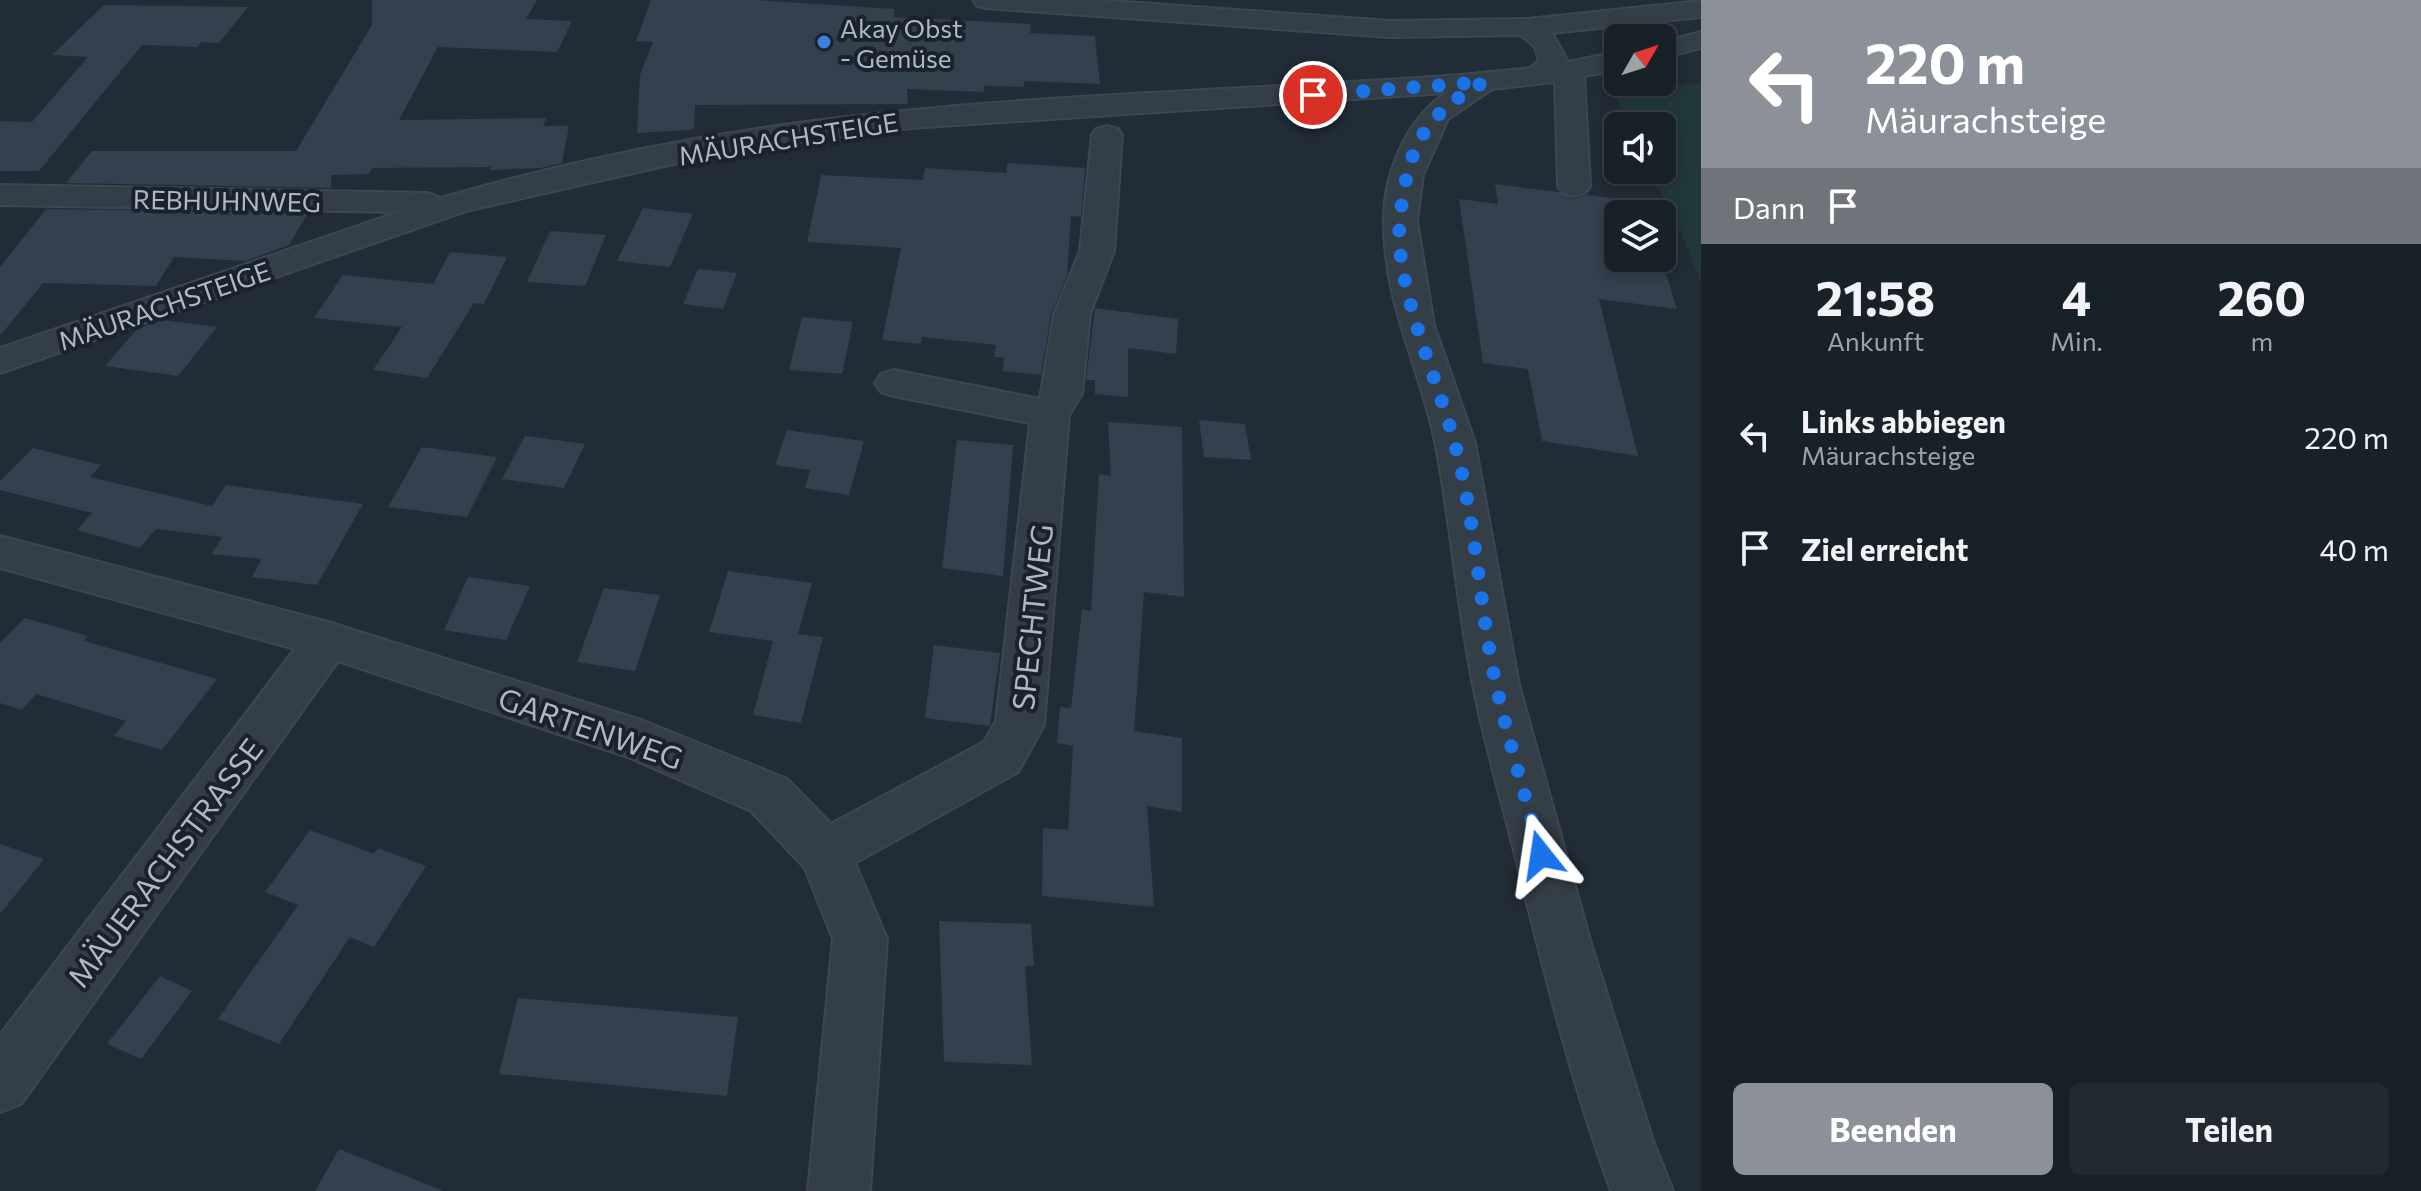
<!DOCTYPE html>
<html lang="de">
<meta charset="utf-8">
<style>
:root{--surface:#192128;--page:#222930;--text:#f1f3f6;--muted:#9fa3a8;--line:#373e45;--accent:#8c9099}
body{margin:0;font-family:Commissioner,sans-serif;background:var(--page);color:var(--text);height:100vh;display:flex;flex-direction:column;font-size:30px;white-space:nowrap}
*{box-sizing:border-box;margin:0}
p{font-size:26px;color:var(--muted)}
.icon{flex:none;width:44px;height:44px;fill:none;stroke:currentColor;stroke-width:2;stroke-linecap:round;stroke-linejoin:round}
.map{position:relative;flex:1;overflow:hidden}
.details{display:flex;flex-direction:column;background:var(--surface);width:720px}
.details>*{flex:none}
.banner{background:#8c9099;color:#fff;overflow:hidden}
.needle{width:52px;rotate:51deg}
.buttons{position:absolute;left:1604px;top:24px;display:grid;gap:16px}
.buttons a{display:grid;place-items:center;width:72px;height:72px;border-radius:12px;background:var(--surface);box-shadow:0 4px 12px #0003,0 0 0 2px var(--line);font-size:40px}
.pin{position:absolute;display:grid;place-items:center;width:68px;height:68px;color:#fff;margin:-34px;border:4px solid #fff;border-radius:50%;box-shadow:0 2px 8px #0007}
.me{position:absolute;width:88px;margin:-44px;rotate:345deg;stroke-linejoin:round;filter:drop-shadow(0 0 6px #0008)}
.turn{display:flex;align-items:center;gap:28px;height:168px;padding:0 32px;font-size:36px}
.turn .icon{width:104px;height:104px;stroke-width:2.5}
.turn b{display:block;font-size:56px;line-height:68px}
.then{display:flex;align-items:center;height:76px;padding:0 32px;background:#0003;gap:16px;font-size:30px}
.eta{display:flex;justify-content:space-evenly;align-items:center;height:136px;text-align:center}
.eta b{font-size:48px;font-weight:700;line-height:56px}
.cta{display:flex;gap:16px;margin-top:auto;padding:16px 32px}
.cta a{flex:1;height:92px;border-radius:12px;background:var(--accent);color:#fff;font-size:32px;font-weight:700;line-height:92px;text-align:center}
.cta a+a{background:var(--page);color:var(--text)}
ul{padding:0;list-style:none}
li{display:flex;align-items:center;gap:24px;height:112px;padding:0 32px}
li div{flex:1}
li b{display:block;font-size:30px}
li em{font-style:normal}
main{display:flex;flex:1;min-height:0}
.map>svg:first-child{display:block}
</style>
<main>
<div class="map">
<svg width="1701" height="1191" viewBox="0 0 1701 1191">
<rect width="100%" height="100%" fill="#212c36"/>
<path fill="#223738" d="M1701,82V283L1672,210L1645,170H1662V126H1627L1616,94Z"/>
<g fill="#33404d">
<path d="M372,0H537L526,19L572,21L557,52L438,47L399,120L546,118L543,126H569L562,163L540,168L489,170L491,167L372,168L369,174L331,175V188L66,183L92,151H296L372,25Z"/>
<path d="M651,0H756L894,9V17L1031,24L1030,33L1095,36L1100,84L1024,81V87L984,86V92L907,89L908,104L695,105L694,128L690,130L637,133L640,75L653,42L636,41Z"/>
<path d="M104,5L248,7L219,43L201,42L197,47L142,45L39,171H0V121L32,122L88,57L52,55Z"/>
<path d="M1007,163L1085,168L1081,217L1071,216L1067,275L1051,314L1041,375L1003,371L1004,358L994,357L996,345L922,337L921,344L882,340L901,248L807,242L821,175L923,180L925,168L1007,173Z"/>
<path d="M1495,184L1559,192L1573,199L1587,195L1644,202L1647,214H1618V258H1661L1677,309L1599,299L1638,456L1542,441L1528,369L1483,363L1459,199L1498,204Z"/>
<path d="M643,208L693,214L670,267L617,261Z"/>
<path d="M46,209L308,213L289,245L246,261L174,257L156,286L43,283L0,336V267Z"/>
<path d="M550,231L606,235L585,286L527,282Z"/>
<path d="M450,252L507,257L484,304L474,303L427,378L373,370L402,327L314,318L343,275L433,284Z"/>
<path d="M698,269L737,273L723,309L683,304Z"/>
<path d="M1095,308L1178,319L1176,354L1128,348V397L1095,394V380H1086Z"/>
<path d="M802,317L853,322L842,374L789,370Z"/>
<path d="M162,320L217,327L178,376L105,366L138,328Z"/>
<path d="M1199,420L1245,424L1251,460L1204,457Z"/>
<path d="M1108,422L1182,427L1184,597L1144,592L1134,731L1182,738V812L1147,806L1154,907L1042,896L1043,828L1068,830L1073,746L1057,743L1060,707L1071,708L1082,609L1091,611L1099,474L1111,476Z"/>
<path d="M787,430L864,441L849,495L805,488L810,470L775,465Z"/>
<path d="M525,436L585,444L564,488L502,479Z"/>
<path d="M957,440L1013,445L1003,576L942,568Z"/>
<path d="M422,447L497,457L467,517L388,507Z"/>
<path d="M33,448L101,465L90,477L212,506L226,485L363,504L317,585L252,577L262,559L212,554L222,537L156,529L140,548L77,530L92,513L0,490V481Z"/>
<path d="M728,571L812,583L798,634L823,637L801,723L753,715L773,641L709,632Z"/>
<path d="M468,577L530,586L506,640L444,630Z"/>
<path d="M604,588L660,595L635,671L577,662Z"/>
<path d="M25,618L88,636L84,641L217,679L162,750L114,736L126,721L36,694L22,710L0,703V643Z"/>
<path d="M934,645L1000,653L990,726L925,718Z"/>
<path d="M310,830L374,854L378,848L426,866L374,947L350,937L279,1044L218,1019L298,905L265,892Z"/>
<path d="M0,844L44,859L0,914Z"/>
<path d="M939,921L1031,924L1034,966H1025L1032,1065L944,1062Z"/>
<path d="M160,976L192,991L141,1059L107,1044Z"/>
<path d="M518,998L738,1017L727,1096L499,1074Z"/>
<path d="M339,1149L441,1190V1191H315Z"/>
</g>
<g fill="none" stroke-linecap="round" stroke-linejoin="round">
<defs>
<g id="minor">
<path d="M973,0H1098L1390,21L1527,19L1701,1V17L1552,33L1568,62L1618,52V70L1584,76L1590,186L1585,193L1574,196L1563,193L1558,186L1555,82L1492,89L1448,119L1423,175L1417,221L1434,325L1475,443L1519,685L1590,940L1653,1141L1673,1191H1611C1571,1082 1543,967 1515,855C1501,798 1484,742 1473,685C1457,606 1451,525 1436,446C1421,369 1384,306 1384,223C1383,175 1406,119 1446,93L911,128L796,142L682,162L466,211L0,373V348L399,212L0,205V185L428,193L441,198C575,159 717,131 856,116C1056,93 1259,90 1460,75L1530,68L1539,61L1535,47L1521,35L1390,37L986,8L977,6Z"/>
<path d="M1701,32V48L1662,58V42Z"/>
<path d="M1107,126L1118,129L1122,135L1114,251L1090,314L1082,394L1069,415L1044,725L1018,772L855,863L887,939L870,1191H808L833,939L805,868L751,811L628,757L338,661L21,1104L0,1112V1035L295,649L0,568V536L328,622L641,720L787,779L831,824L984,742L996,721L1030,423L894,396L881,392L875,383L881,374L894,370L1040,399L1054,314L1080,251L1092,135L1096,129Z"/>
</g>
</defs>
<use href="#minor" stroke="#3d4751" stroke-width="4"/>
<use href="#minor" fill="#343e47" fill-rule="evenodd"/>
</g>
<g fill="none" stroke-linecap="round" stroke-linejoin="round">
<path stroke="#1a73e8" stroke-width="14" stroke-dasharray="0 25.2" d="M1313,95L1484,82C1422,116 1408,148 1400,218C1393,283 1437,377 1454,441C1476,520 1479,605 1496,685C1509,742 1526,799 1541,855"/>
</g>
<circle fill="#3f7fe0" stroke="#1a232b" stroke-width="3" cx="824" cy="42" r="8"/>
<g text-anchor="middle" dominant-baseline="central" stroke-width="8" stroke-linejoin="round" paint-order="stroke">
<g font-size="26" fill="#aeb9c4" stroke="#1a232b" text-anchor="start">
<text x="840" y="27">Akay Obst<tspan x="840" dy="30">- Gemüse</tspan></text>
</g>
<g font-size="26" fill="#aeb9c4" stroke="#1a232b">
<text transform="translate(788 138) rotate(-9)">MÄURACHSTEIGE</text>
<text transform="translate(227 200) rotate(1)">REBHUHNWEG</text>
<text transform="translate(164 305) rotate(-19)">MÄURACHSTEIGE</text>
</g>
<g font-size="30" fill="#aeb9c4" stroke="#1a232b">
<text transform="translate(1031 617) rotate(-84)">SPECHTWEG</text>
<text transform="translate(591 727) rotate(19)">GARTENWEG</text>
<text transform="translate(164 862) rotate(-53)">MÄUERACHSTRASSE</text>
</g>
</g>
</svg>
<div class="buttons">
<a><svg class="needle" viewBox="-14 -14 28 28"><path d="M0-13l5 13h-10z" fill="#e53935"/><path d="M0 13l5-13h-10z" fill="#9fa3a8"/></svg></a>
<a><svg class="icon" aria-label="sound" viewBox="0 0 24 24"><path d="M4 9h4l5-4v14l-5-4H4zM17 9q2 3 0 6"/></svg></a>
<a><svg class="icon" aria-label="layers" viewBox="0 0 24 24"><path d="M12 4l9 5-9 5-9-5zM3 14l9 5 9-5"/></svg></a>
</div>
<div class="pin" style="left:1313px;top:95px;background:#d93025"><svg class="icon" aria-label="arrive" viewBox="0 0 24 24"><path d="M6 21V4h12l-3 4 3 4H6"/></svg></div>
<svg class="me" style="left:1541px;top:855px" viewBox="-20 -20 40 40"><path d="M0-17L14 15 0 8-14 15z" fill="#1a73e8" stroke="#fff" stroke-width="4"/></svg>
</div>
<section class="details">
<div class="banner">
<div class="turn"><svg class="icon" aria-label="left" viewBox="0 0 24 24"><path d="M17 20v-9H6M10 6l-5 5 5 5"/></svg><div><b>220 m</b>Mäurachsteige</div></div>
<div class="then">Dann<svg class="icon" aria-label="arrive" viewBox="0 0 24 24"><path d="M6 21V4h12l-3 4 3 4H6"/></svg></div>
</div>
<div class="eta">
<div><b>21:58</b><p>Ankunft</p></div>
<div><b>4</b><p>Min.</p></div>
<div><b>260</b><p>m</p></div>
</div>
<ul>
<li><svg class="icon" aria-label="left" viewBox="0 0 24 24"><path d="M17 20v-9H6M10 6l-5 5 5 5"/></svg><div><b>Links abbiegen</b><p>Mäurachsteige</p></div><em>220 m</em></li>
<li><svg class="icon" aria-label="arrive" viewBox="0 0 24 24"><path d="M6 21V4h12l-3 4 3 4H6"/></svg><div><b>Ziel erreicht</b></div><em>40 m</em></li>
</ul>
<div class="cta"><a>Beenden</a><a>Teilen</a></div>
</section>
</main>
